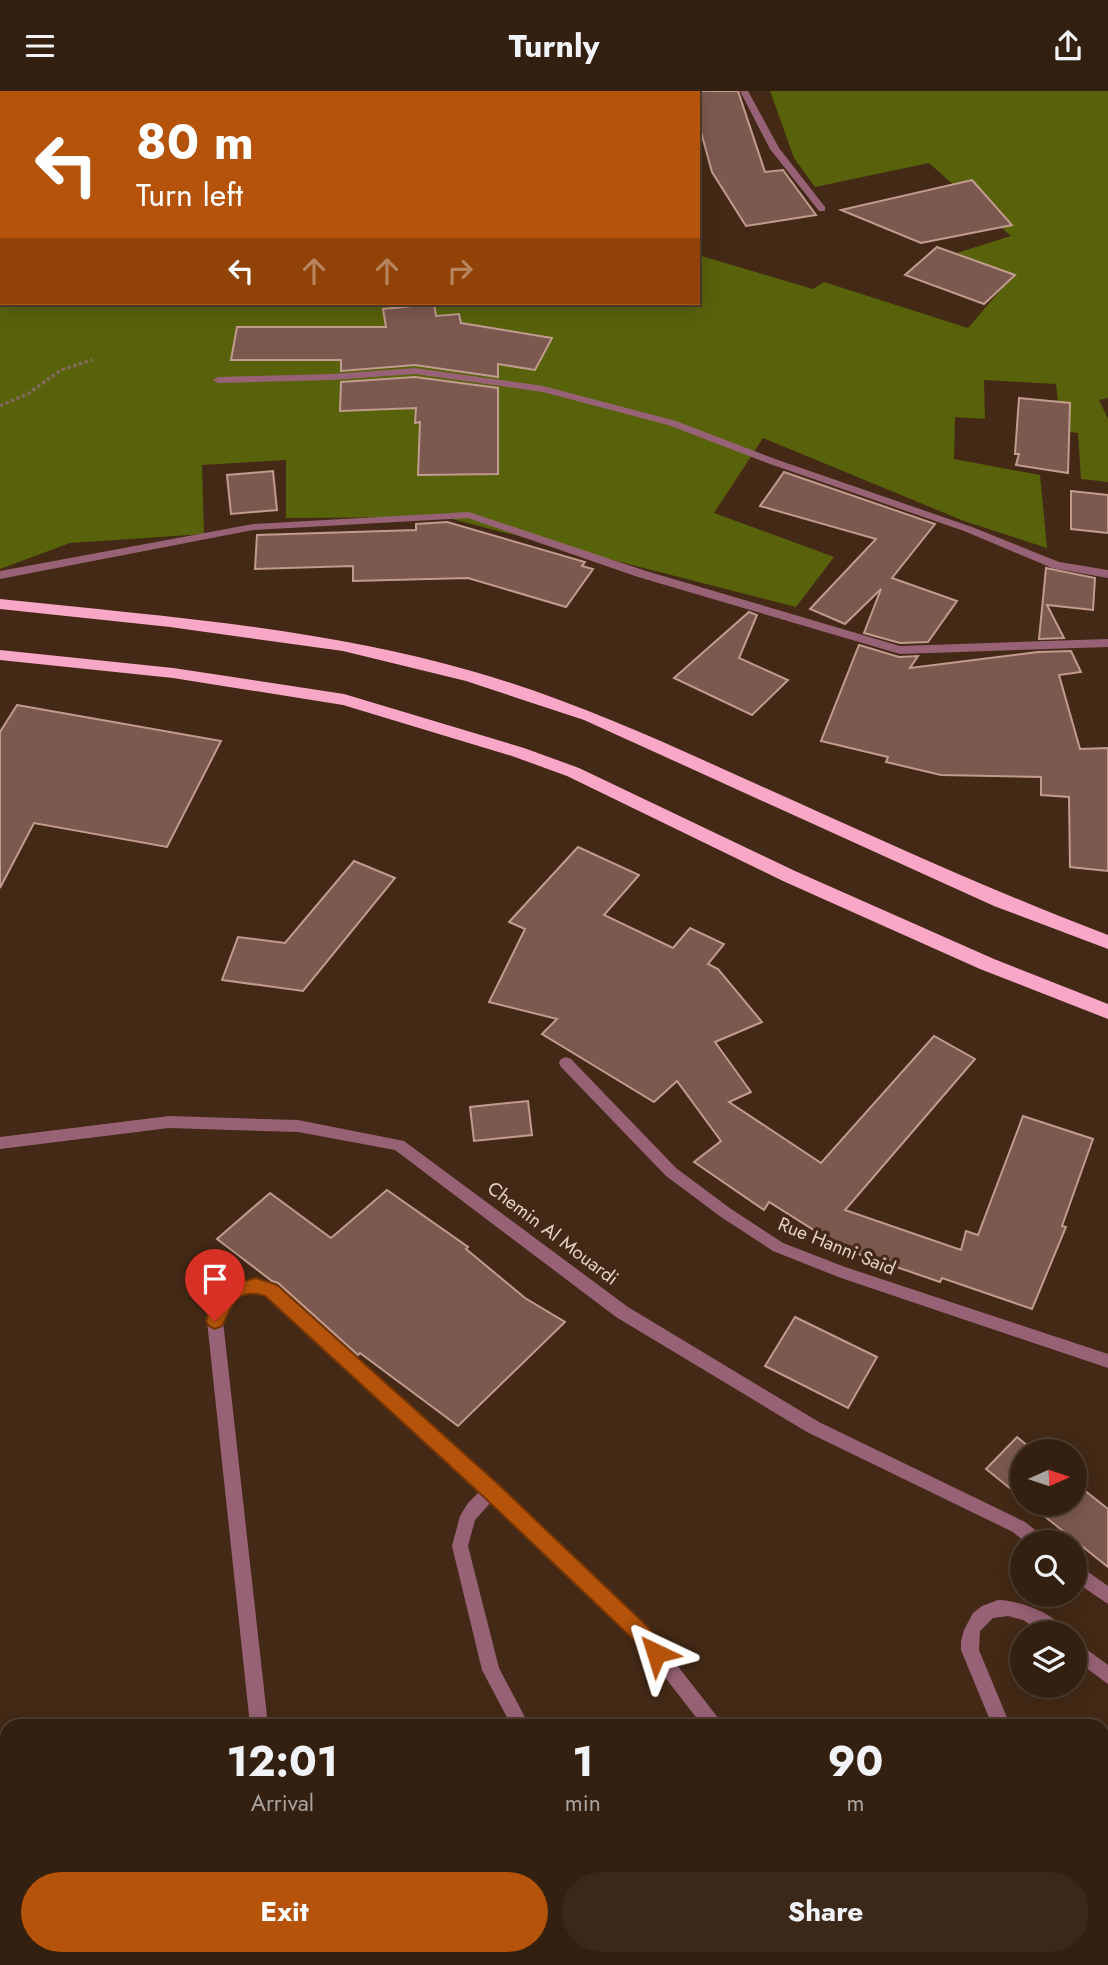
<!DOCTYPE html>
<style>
:root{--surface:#332010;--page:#3b2819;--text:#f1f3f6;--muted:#a9a39f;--line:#4e3e30;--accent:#b45309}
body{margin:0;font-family:Jost,sans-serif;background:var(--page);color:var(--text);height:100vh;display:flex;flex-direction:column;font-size:26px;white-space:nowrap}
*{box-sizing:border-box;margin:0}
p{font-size:23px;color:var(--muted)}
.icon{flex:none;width:38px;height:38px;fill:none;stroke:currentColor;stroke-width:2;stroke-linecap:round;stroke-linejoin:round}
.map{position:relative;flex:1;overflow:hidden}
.panel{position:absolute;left:0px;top:1628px;width:1110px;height:247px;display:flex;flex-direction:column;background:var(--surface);border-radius:21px 21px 0 0;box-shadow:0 4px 18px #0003,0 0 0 2px var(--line)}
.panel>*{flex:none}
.guide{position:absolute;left:0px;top:0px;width:700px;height:214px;box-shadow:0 4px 18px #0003,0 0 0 2px var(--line);background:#b45309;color:#fff;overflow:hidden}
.needle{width:46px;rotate:87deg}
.buttons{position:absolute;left:1010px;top:1348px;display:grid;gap:14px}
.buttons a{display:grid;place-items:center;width:77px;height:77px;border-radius:50%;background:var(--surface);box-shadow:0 4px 18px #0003,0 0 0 2px var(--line);font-size:35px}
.pin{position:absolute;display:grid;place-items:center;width:60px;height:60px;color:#fff;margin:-72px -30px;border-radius:50% 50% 50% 0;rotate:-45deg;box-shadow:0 0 7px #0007}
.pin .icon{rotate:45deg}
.me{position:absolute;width:77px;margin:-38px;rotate:319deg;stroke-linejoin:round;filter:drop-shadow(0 0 5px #0008)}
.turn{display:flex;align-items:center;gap:24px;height:147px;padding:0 21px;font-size:32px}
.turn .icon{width:91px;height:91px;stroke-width:2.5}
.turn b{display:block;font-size:49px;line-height:60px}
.lanes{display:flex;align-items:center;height:66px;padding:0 21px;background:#0003;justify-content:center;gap:35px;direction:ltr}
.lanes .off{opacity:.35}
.eta{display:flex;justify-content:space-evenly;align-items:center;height:119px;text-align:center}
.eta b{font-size:42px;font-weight:700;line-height:49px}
.cta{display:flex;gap:14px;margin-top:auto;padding:14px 21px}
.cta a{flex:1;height:80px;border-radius:42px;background:var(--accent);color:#fff;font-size:28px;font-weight:700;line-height:80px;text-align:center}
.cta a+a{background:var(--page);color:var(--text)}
header{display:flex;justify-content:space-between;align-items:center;height:91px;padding:0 21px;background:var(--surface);font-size:32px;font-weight:700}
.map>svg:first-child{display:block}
</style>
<header><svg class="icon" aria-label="menu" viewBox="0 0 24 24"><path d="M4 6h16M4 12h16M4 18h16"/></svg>Turnly<svg class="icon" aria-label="share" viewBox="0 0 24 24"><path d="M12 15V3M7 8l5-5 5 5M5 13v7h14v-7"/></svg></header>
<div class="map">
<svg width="1108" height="1874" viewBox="0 0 1108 1874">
<rect width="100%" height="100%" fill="#442a16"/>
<path fill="#58620b" d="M0,0H265L2,2V212H698V164L813,198L824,191L968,237L1009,189L944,166L1011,145L929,72L815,96L794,67L770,0H1108V307L1099,309L1108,328V391L1081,388L1078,342L1061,340L1056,293L984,289L985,328L955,326L954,368L1040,384L1047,457L964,430L763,347L714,422L834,466L796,516L444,426L286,427V369L202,374L204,443L70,452L0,478Z"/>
<g fill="#7c594f" stroke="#c29b8f" stroke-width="2">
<path d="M690,0H738L765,81L783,79L816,124L746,135L712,81L698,30V2Z"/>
<path d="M972,89L1012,134L921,152L841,119Z"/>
<path d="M937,156L1015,184L984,213L905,184Z"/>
<path d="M434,213L436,225L459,223L461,232L552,247L535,279L498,273V286L415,274L341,280V269H231L237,236H386L383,218Z"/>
<path d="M415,286L498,297V383L418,384L420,331L415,332L416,317L340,320L341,291Z"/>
<path d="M1019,307L1070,312L1068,382L1016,374L1019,363H1015Z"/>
<path d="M273,380L277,419L231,423L227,384Z"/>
<path d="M784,381L935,433L892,487L957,510L928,551L900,552L864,542L881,498L845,533L810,518L876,448L760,415Z"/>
<path d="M1071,400L1108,404V442L1071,438Z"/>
<path d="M447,431L585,471L582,475L593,478L566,516L468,487L353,490V475L255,478L257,444L416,439V433Z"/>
<path d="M1046,477L1095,487L1093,519L1047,514L1064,547L1039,548Z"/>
<path d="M749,521L757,524L739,567L788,589L752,624L674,587Z"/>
<path d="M859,554L899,566L918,565L910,577L1038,561L1071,560L1081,581L1059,584L1080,658L1108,657V780L1070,776L1069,706L1041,704V686L941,684L886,671L888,666L821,650Z"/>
<path d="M17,614L221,650L167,756L34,732L0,797V641Z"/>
<path d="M578,756L639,784L604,824L673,857L690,837L724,853L708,873L718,878L762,931L715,951L751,1001L729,1011L821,1072L934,945L975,968L845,1119L961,1159L966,1140L978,1144L1023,1025L1093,1048L1062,1135L1066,1136L1032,1218L942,1187L940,1191L844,1158L769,1111L764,1119L694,1071L721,1050L677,990L654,1011L542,943L557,928L489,911L525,838L509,831Z"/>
<path d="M354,770L395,787L303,900L222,889L238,846L285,852Z"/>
<path d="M528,1010L532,1044L474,1050L470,1016Z"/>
<path d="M387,1099L468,1156L466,1158L525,1207L565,1231L458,1335L360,1262L358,1264L278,1192L272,1190L217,1148L270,1102L331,1147Z"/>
<path d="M795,1226L877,1266L848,1317L765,1275Z"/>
<path d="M1017,1346L1034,1360H1022V1407L986,1378Z"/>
<path d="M1074,1391L1108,1418V1476L1028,1412H1074Z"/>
</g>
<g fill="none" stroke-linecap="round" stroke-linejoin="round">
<path stroke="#816a5a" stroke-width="3.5" stroke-dasharray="3.5 2.5" stroke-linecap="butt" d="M0,315L29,302L61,279L92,269"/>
<g fill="#976275" fill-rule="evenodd">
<path d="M740,0H748L779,57L825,116V120H819L770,58Z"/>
<path d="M415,277L543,295L676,330L778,369L972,436L1059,471L1108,479V487L1052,477L964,440L770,373L668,334L543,301L415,283L332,289L218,292L213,289L218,286L332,283Z"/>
<path d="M469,421L646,480L900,555L1108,548V556L900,563L638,486L468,427L253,439L0,488V480L253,433Z"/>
<path d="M566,966L571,968L676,1077L731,1118L783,1152L845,1176L1108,1263V1277L841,1187L773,1160L721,1126L666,1085L561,976L559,972L561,968Z"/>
<path d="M252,1189L276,1194L474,1373L648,1537L719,1628L722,1634H702L636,1549L491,1411L475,1429L468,1455L499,1577L529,1634H511L482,1579L452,1455L460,1425L468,1412L480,1400L266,1204C244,1199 227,1208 223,1230L268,1634H250L207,1230C212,1205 227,1193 252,1189Z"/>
<path d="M998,1509C1018,1509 1057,1522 1066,1542H1043L1023,1529L1008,1525L993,1527L980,1540L979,1559L1010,1634H992L961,1559V1550L964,1539L973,1522L982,1515Z"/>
<path d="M1074,1549L1108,1574V1593L1074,1568Z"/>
<path d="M1102,1827L1108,1829V1857L1102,1854Z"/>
<rect x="275" y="1867" width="20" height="7"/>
<path d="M621,1867H640L642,1874H622Z"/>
<path d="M878,1867H898L901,1874H880Z"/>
</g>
<g fill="#976275" fill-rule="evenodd">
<path d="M169,1025L298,1029L404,1050L628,1216L819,1331L1025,1431L1044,1446L1046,1451H1025L1013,1441L807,1341L616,1226L395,1059L298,1041L169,1037L0,1058V1046Z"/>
<path d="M1074,1471L1108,1495V1513L1074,1490Z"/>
</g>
<g fill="#f8a8c6" fill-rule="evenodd">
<path d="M0,508C158,525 321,536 475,581C572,609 661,650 752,691C870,744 987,798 1108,844V858L994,815L584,629L466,590L343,560L170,536L0,518Z"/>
<path d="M0,559L173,577L344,603L524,657L579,677L795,780L994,868L1108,913V928L980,878L783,790L567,685L512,665L343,614L173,587L0,569Z"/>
</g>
</g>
<path fill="#b45309" stroke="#753606" stroke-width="2" d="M256,1187L277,1194L499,1394L649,1537L666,1562L663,1568L656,1571L649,1568L635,1550L485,1407L265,1205C236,1196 232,1214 222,1235L215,1238L209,1235L206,1230C216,1197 223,1195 256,1187Z"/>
<g text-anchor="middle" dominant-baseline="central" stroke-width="7" stroke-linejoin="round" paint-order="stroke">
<g font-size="19" fill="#e3d1c6" stroke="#442a16">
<text transform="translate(553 1142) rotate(37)">Chemin Al Mouardi</text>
<text transform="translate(837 1155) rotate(22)">Rue Hanni Said</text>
</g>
</g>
</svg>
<div class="buttons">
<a><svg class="needle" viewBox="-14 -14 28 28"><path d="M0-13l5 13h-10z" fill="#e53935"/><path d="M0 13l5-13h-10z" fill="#a9a39f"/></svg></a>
<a><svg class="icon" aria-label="search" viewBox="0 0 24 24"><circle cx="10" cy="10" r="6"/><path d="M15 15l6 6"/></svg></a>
<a><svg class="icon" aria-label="layers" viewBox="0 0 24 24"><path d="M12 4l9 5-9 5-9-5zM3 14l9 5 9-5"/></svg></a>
</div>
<div class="pin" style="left:215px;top:1230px;background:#d93025"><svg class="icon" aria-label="arrive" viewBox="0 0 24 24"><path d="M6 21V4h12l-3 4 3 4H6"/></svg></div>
<svg class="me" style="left:656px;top:1562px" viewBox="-20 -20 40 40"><path d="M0-17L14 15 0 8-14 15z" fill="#b45309" stroke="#fff" stroke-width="4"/></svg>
<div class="guide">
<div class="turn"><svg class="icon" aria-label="left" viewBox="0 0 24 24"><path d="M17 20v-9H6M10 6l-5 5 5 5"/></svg><div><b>80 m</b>Turn left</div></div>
<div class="lanes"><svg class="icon" aria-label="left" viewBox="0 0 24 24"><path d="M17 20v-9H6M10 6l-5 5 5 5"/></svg><svg class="icon off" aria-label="ahead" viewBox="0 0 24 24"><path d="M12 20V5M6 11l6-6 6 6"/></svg><svg class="icon off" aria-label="ahead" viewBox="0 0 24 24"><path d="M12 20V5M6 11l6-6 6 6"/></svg><svg class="icon off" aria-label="right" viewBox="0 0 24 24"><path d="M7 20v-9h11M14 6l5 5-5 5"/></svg></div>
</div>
<section class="panel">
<div class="eta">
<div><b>12:01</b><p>Arrival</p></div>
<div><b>1</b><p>min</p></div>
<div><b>90</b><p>m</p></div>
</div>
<div class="cta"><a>Exit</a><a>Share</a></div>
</section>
</div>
